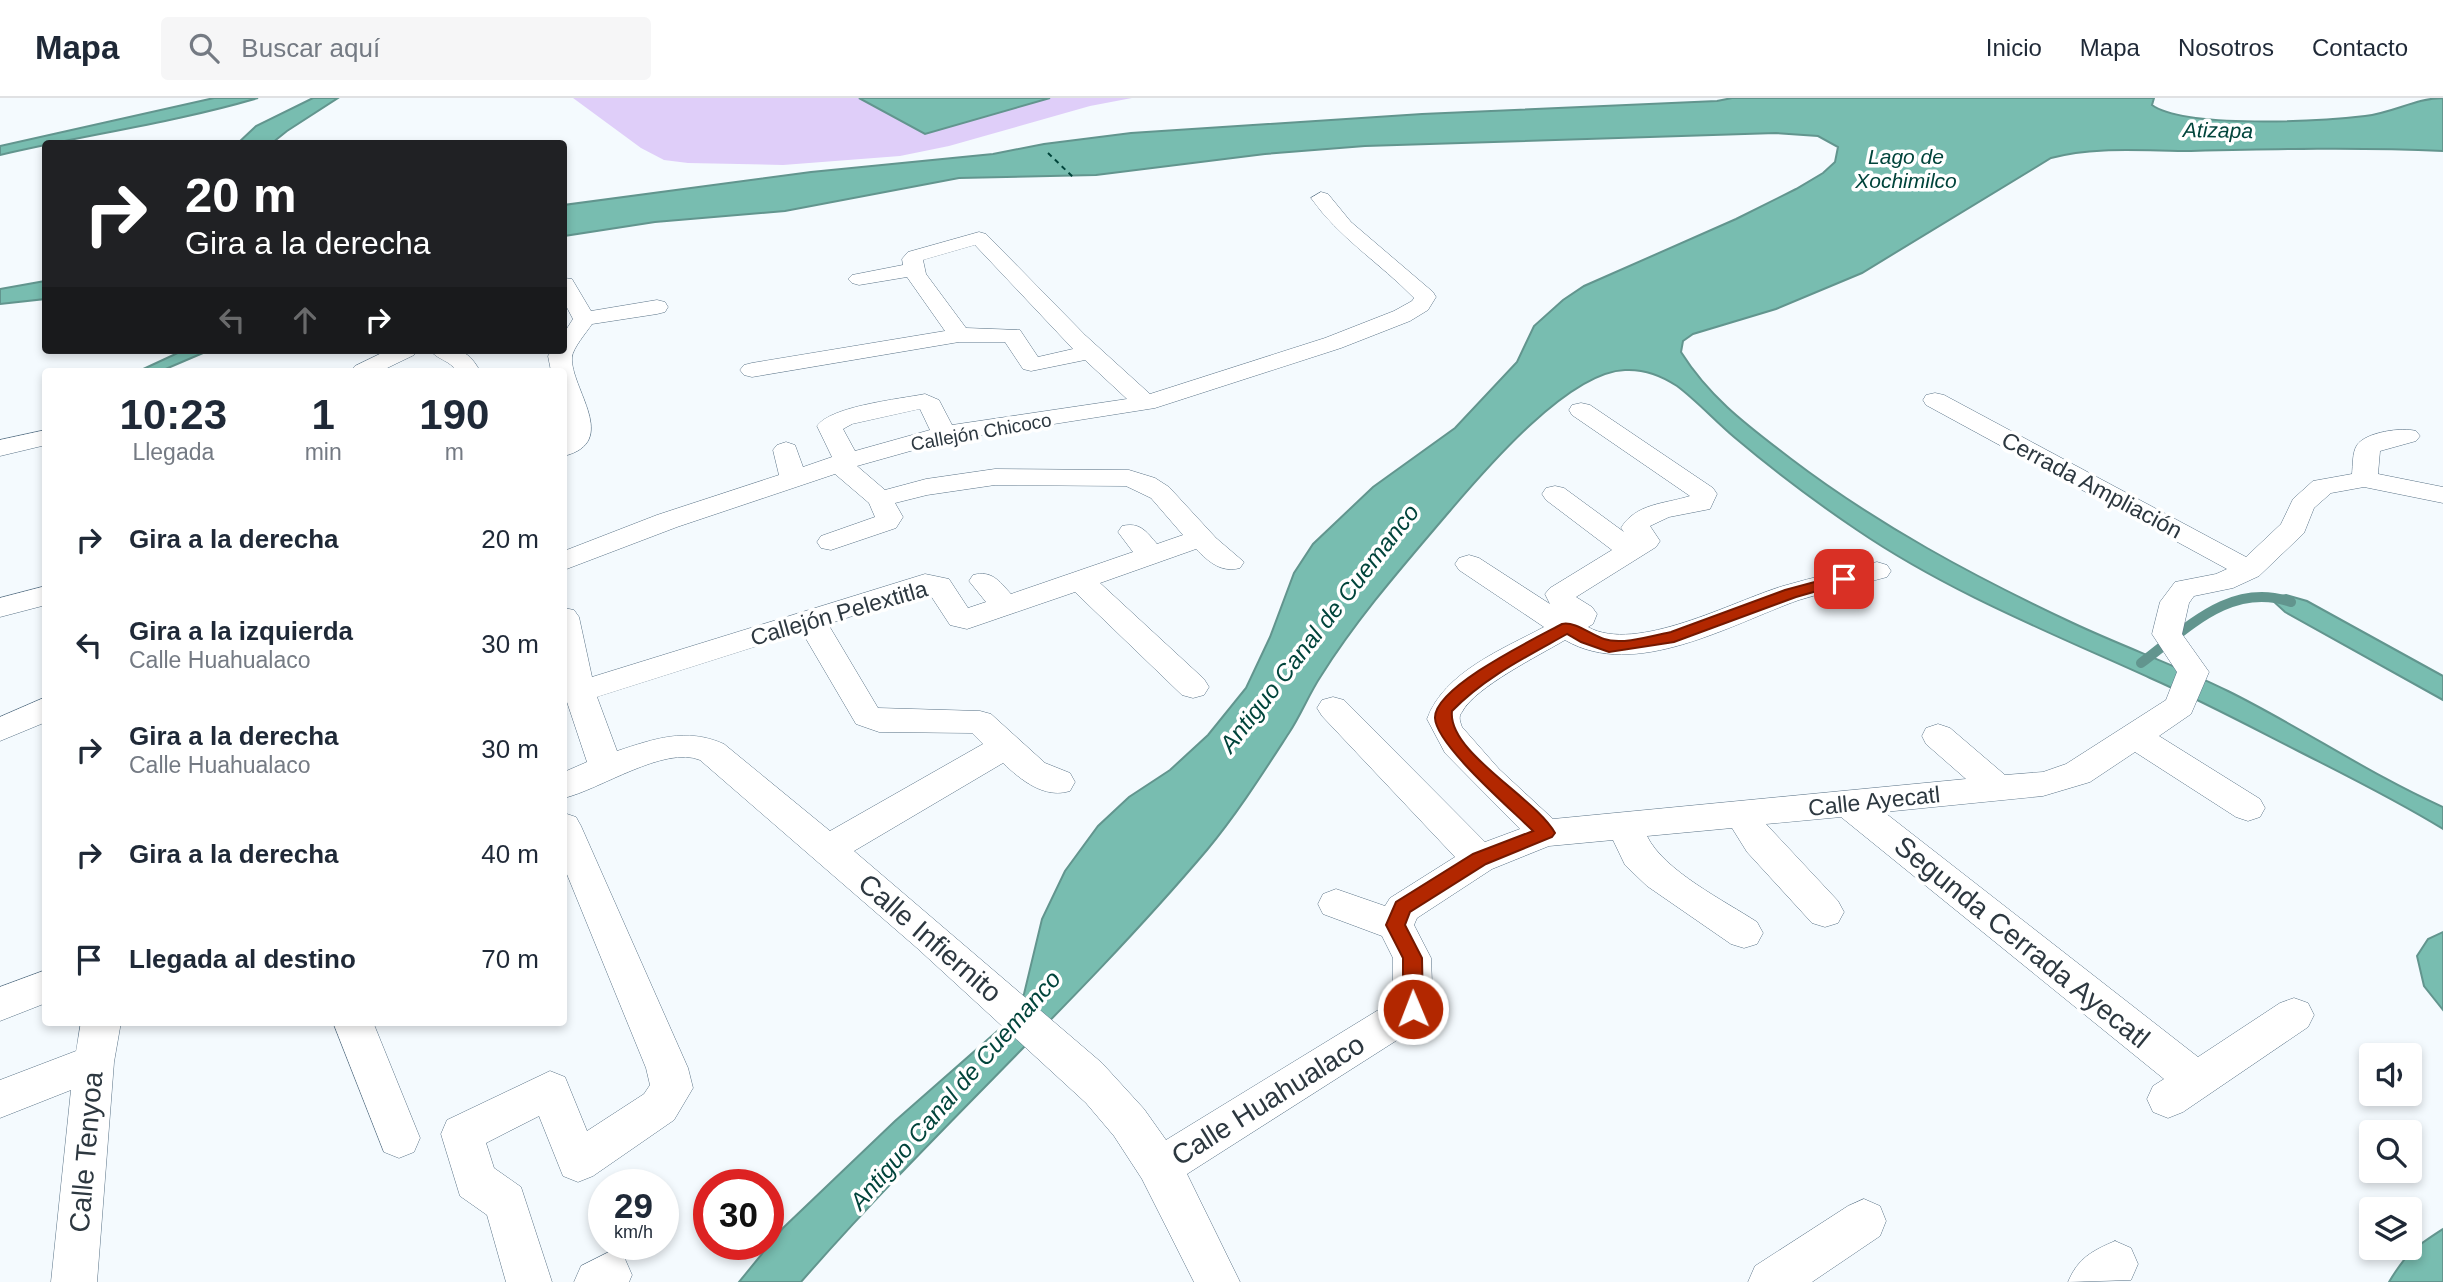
<!DOCTYPE html>
<html lang="es">
<meta charset="utf-8">
<style>
:root{--surface:#fff;--page:#f6f6f7;--text:#1f2937;--muted:#747a83;--line:#e0e1e3}
body{margin:0;font-family:Helvetica,sans-serif;background:var(--page);color:var(--text);height:100vh;display:flex;flex-direction:column;font-size:26px;white-space:nowrap}
*{box-sizing:border-box;margin:0}
p{font-size:23px;color:var(--muted)}
.icon{flex:none;width:38px;height:38px;fill:none;stroke:currentColor;stroke-width:2;stroke-linecap:round;stroke-linejoin:round}
.map{position:relative;flex:1;overflow:hidden}
.panel{position:absolute;left:42px;top:270px;width:525px;height:658px;display:flex;flex-direction:column;background:var(--surface);border-radius:7px;box-shadow:0 4px 10px #0003}
.panel>*{flex:none}
.guide{position:absolute;left:42px;top:42px;width:525px;height:214px;border-radius:7px;box-shadow:0 4px 10px #0003;background:#202124;color:#fff;overflow:hidden}
.controls{position:absolute;left:2359px;top:945px;display:grid;gap:14px}
.controls a{display:grid;place-items:center;width:63px;height:63px;border-radius:7px;background:var(--surface);box-shadow:0 4px 10px #0003;font-size:35px}
.speed{position:absolute;left:588px;top:1071px;display:flex;gap:14px;font-size:35px;font-weight:700;text-align:center}
.speed>*{display:grid;place-content:center;width:91px;height:91px;border-radius:50%;background:var(--surface);box-shadow:0 4px 10px #0003;line-height:1}
.speed small{font-size:18px;font-weight:400}
.speed .limit{border:10px solid #d22;background:#fff;color:#111}
.pin{position:absolute;display:grid;place-items:center;width:60px;height:60px;color:#fff;margin:-30px;border-radius:14px;box-shadow:0 4px 10px #0006}
.me{position:absolute;width:77px;margin:-38px;rotate:359deg;stroke-linejoin:round;filter:drop-shadow(0 0 5px #0008)}
.turn{display:flex;align-items:center;gap:24px;height:147px;padding:0 28px;font-size:32px}
.turn .icon{width:91px;height:91px;stroke-width:2.5}
.turn b{display:block;font-size:49px;line-height:60px}
.lanes{display:flex;align-items:center;height:66px;padding:0 28px;background:#0003;justify-content:center;gap:35px;direction:ltr}
.lanes .off{opacity:.35}
.eta{display:flex;justify-content:space-evenly;align-items:center;height:119px;text-align:center}
.eta b{font-size:42px;font-weight:600;line-height:49px}
ul{padding:0;list-style:none}
li{display:flex;align-items:center;gap:21px;height:105px;padding:0 28px}
li div{flex:1}
li b{display:block;font-size:26px}
li em{font-style:normal}
header{display:flex;align-items:center;gap:42px;box-sizing:border-box;height:98px;padding:0 35px;background:var(--surface);border-bottom:2px solid var(--line)}
header strong{font-size:33px}
nav{display:flex;gap:38px;margin-inline-start:auto;font-size:24px}
.search{width:490px;height:63px;background:var(--page);display:flex;align-items:center;gap:18px;box-sizing:border-box;padding:0 24px;border-radius:7px;color:var(--muted);font-size:26px}
.map>svg:first-child{display:block}
</style>
<header>
<strong>Mapa</strong>
<div class="search"><svg class="icon" aria-label="search" viewBox="0 0 24 24"><circle cx="10" cy="10" r="6"/><path d="M15 15l6 6"/></svg>Buscar aquí</div>
<nav><a>Inicio</a><a>Mapa</a><a>Nosotros</a><a>Contacto</a></nav>
</header>
<div class="map">
<svg width="2443" height="1184" viewBox="0 0 2443 1184">
<rect width="100%" height="100%" fill="#f4fafe"/>
<path fill="#dfcef9" d="M573,0H1132L1090,8L949,48L900,58L783,67L688,65L664,62L641,50Z"/>
<g fill="#78bdb0" stroke="#62958e" stroke-width="2">
<path d="M214,0H258C173,25 84,37 0,57V48Z"/>
<path d="M313,0H338L287,33L272,45H238L256,28Z"/>
<path d="M859,0H1050L925,36Z"/>
<path d="M1732,0H2154L2152,7C2186,31 2321,23 2365,18C2393,15 2416,0 2443,0V53C2359,49 2275,51 2191,53C2145,53 2095,48 2051,60L1862,175L1776,211L1693,236L1683,243L1681,254C1710,300 1747,327 1790,360C1878,427 1973,478 2073,525C2124,549 2178,568 2228,593C2301,629 2369,676 2443,709V731C2396,702 2347,678 2298,653C2249,628 2200,602 2150,580C2051,535 1948,494 1857,432C1814,403 1773,372 1734,339C1715,323 1697,303 1677,288C1662,278 1643,271 1625,272C1568,274 1485,372 1449,414C1404,467 1358,519 1321,578C1309,596 1301,617 1289,635C1263,675 1237,716 1207,752C1079,903 931,1035 801,1184H739L783,1130L895,1023L1011,921L1024,896L1042,821L1065,773L1098,728L1129,699L1170,672L1208,637L1246,590L1270,539L1294,475L1313,446L1373,389L1455,330L1517,264L1534,228L1563,202L1584,188L1736,121L1796,91L1823,75L1835,64L1838,49L1818,38L1776,35L1365,48L1265,56L1096,77L959,80L785,113L655,124L564,138V107L811,74L993,56L1044,46L1131,35L1422,16L1717,3Z"/>
<path d="M45,183V201L0,206V191Z"/>
<path d="M184,252H210L161,273H139Z"/>
<path d="M2286,497L2307,503L2443,578V602L2285,514L2273,503L2276,499Z"/>
<path d="M2443,834V912L2424,888L2417,858L2428,841Z"/>
<path d="M2443,1131V1184H2389C2407,1154 2415,1149 2443,1131Z"/>
</g>
<g fill="none" stroke-linecap="round" stroke-linejoin="round">
<path stroke="#62958e" stroke-width="10" d="M2141,565C2187,531 2230,483 2291,504"/>
<path stroke="#01443b" stroke-width="2" stroke-dasharray="5 4.5" stroke-linecap="butt" d="M1048,55L1073,79"/>
<defs>
<g id="street">
<path d="M1321,94L1328,96L1351,124L1433,194L1436,199L1428,212L1410,223L1341,250L1155,310L946,343L857,368L885,392L926,381L995,371L1129,372L1155,380L1169,389L1216,440L1244,464L1240,470C1221,475 1209,464 1196,451L1100,485L1204,581L1209,589L1204,597L1193,600L1182,597L1075,494L967,531L950,527L929,495L926,494L828,526L878,610L980,613L991,616L1045,665L1070,675L1075,684L1070,693C1044,701 1021,682 1003,665L854,753L1102,965L1144,1011L1166,1042L1393,903V860L1382,838L1323,816L1318,806L1323,796L1336,791L1385,808L1390,800L1455,759L1322,618L1317,610L1322,602L1333,599L1344,602L1485,744L1520,731L1445,655L1427,621C1444,574 1503,551 1544,529L1459,472L1455,466L1459,460L1469,457L1479,460L1550,506L1545,496L1550,490L1612,452L1546,402L1542,396L1546,390L1555,388L1564,390L1624,434L1621,430C1636,405 1665,406 1690,398L1572,317L1569,312L1572,307L1581,305L1590,307L1713,390L1717,396L1710,411L1669,419L1650,428L1660,443L1656,449L1576,499L1592,509L1597,516L1593,526L1588,529C1636,556 1733,503 1783,488C1814,479 1846,472 1877,464L1887,467L1891,473L1887,479C1858,487 1828,493 1799,502C1731,526 1635,583 1565,542C1540,557 1475,589 1462,614C1458,619 1460,623 1462,629L1499,671L1553,721L1966,681L1926,646L1922,638L1926,630L1938,626L1950,630L2005,677L2043,674L2066,666L2166,602L2177,574L2152,536L2160,504L2175,484L2216,476L2227,471L1926,307L1923,302L1926,297L1935,295L1944,297L2246,459L2281,426L2293,401L2313,383L2352,376C2353,367 2352,355 2357,347C2366,334 2402,329 2416,333L2420,338L2416,343L2380,353L2378,376L2443,389V405L2364,389L2331,395L2314,410L2304,435L2259,478L2233,490L2194,498L2189,505L2182,536L2209,574L2191,616L2159,638L2260,701L2265,710L2260,719L2248,723L2236,719L2135,654L2090,684L2043,698L1884,714L2198,959L2280,905L2294,900L2308,905L2314,917L2308,929L2183,1014L2168,1020L2153,1014L2147,1001L2153,988L2164,981L1841,719L1766,726L1838,803L1844,814L1838,825L1825,829L1812,825L1747,754L1732,730L1647,738C1664,773 1725,803 1757,824L1763,835L1757,846L1744,850L1731,846L1647,788L1625,767L1613,742L1549,748L1492,771L1417,820L1414,827L1431,860L1433,911L1427,923L1187,1076L1240,1184H1194L1142,1081L1114,1038L1086,1005L917,850L700,662C665,647 599,692 564,700V674L587,664L564,595V510L574,512L579,519L592,579L925,476L949,481L968,510L986,504L969,483L973,477C992,472 999,483 1011,496L1133,454L1118,434L1122,428C1140,424 1146,433 1157,446L1183,437L1151,400L1126,388L995,387L927,397L895,405L903,419L896,430L831,452L821,450L817,444L821,438L875,419L869,405L835,376L677,429L564,472V453L657,417L779,377L773,352L777,347L786,344L795,347L803,369L832,359L817,328C831,308 900,301 925,296L939,302L952,327L1127,301L1085,262L1031,273L1023,271L1005,244H959L752,279L744,277L740,272L744,267L752,265L945,233L907,179L859,187L852,185L848,181L852,177L903,167L902,161L908,154L979,134L986,136L1085,237L1150,296L1325,240L1394,213L1412,203L1414,200C1380,165 1339,140 1311,100ZM975,147L1073,251L1038,259L1020,232L966,230L926,176L923,162ZM920,311L930,332L855,353L843,331L852,326ZM802,534L856,626L879,634L972,635L983,646L830,733L724,646C686,629 654,641 617,653L597,599Z"/>
<path d="M564,180L572,181L591,213L657,202L665,204L668,209L665,214L657,216L592,226C586,235 573,250 572,259C570,290 621,344 564,358L567,322L564,313V273H551L548,258L552,252H564V235L573,221L564,204Z"/>
<path d="M388,252H417L414,257L381,273H351L355,268Z"/>
<path d="M430,252C456,252 466,248 480,273H456C450,262 437,262 430,252Z"/>
<path d="M46,332V347L0,358V342Z"/>
<path d="M46,488V507L0,519V500Z"/>
<path d="M46,599V624L0,643V619Z"/>
<path d="M564,715L576,719L581,728L688,970L693,990L674,1022L593,1078L578,1084L563,1078L539,1018L486,1045L494,1070L521,1089L552,1184H506L487,1117L460,1098L441,1036L447,1022L550,973L565,979L587,1033L644,996L650,987L646,970L564,769Z"/>
<path d="M46,872V905L0,923V889Z"/>
<path d="M81,924H121L114,964L97,1184H51L71,992L0,1020V982L76,953Z"/>
<path d="M333,924H373L420,1040L414,1054L399,1060L384,1054Z"/>
<path d="M1864,1101L1880,1108L1886,1123L1880,1138L1812,1184H1748L1755,1168L1848,1108Z"/>
<path d="M2115,1143L2131,1150L2138,1166L2131,1182L2068,1184C2078,1160 2092,1153 2115,1143Z"/>
<path d="M609,1154L625,1161L632,1177L629,1184H574L581,1168Z"/>
</g>
</defs>
<use href="#street" stroke="#5a7387" stroke-width="1"/>
<use href="#street" fill="#fff" fill-rule="evenodd"/>
</g>
<path fill="#b22700" stroke="#741900" stroke-width="2" d="M1844,476L1851,481L1849,484L1796,499L1674,544L1609,554L1581,544L1567,536C1526,559 1485,579 1452,613C1447,654 1536,700 1555,735L1552,739L1486,766L1410,814L1405,827L1422,860L1423,911L1420,917L1413,919L1406,917L1403,911V860L1386,827L1396,804L1473,756L1533,733C1512,712 1436,647 1435,620C1434,589 1536,540 1562,526C1575,523 1591,537 1604,541C1622,547 1652,538 1671,534L1785,492Z"/>
<g text-anchor="middle" dominant-baseline="central" stroke-width="7" stroke-linejoin="round" paint-order="stroke">
<g font-size="19" fill="#2d3840" stroke="#fff">
<text transform="translate(981 334) rotate(-10)">Callejón Chicoco</text>
</g>
<g font-size="21" font-style="italic" fill="#01443b" stroke="#fff">
<text transform="translate(2218 32) rotate(1)">Atizapa</text>
<text x="1906" y="58">Lago de<tspan x="1906" dy="24">Xochimilco</tspan></text>
</g>
<g font-size="23" fill="#2d3840" stroke="#fff">
<text transform="translate(2092 387) rotate(28)">Cerrada Ampliación</text>
<text transform="translate(839 515) rotate(-16)">Callejón Pelextitla</text>
<text transform="translate(1874 703) rotate(-6)">Calle Ayecatl</text>
</g>
<g font-size="24" font-style="italic" fill="#01443b" stroke="#fff">
<text transform="translate(1319 530) rotate(-52)">Antiguo Canal de Cuemanco</text>
<text transform="translate(955 992) rotate(-49)">Antiguo Canal de Cuemanco</text>
</g>
<g font-size="28" fill="#2d3840" stroke="#fff">
<text transform="translate(930 840) rotate(41)">Calle Infiernito</text>
<text transform="translate(2022 844) rotate(39)">Segunda Cerrada Ayecatl</text>
<text transform="translate(1268 1002) rotate(-32)">Calle Huahualaco</text>
<text transform="translate(86 1054) rotate(-85)">Calle Tenyoa</text>
</g>
</g>
</svg>
<div class="controls">
<a><svg class="icon" aria-label="sound" viewBox="0 0 24 24"><path d="M4 9h4l5-4v14l-5-4H4zM17 9q2 3 0 6"/></svg></a>
<a><svg class="icon" aria-label="search" viewBox="0 0 24 24"><circle cx="10" cy="10" r="6"/><path d="M15 15l6 6"/></svg></a>
<a><svg class="icon" aria-label="layers" viewBox="0 0 24 24"><path d="M12 4l9 5-9 5-9-5zM3 14l9 5 9-5"/></svg></a>
</div>
<div class="speed"><div>29<small>km/h</small></div><div class="limit">30</div></div>
<div class="pin" style="left:1844px;top:481px;background:#d93025"><svg class="icon" aria-label="arrive" viewBox="0 0 24 24"><path d="M6 21V4h12l-3 4 3 4H6"/></svg></div>
<svg class="me" style="left:1413px;top:911px" viewBox="-20 -20 40 40"><circle r="17" fill="#b22700" stroke="#fff" stroke-width="3"/><path d="M0-11L8 9 0 5-8 9z" fill="#fff"/></svg>
<div class="guide">
<div class="turn"><svg class="icon" aria-label="right" viewBox="0 0 24 24"><path d="M7 20v-9h11M14 6l5 5-5 5"/></svg><div><b>20 m</b>Gira a la derecha</div></div>
<div class="lanes"><svg class="icon off" aria-label="left" viewBox="0 0 24 24"><path d="M17 20v-9H6M10 6l-5 5 5 5"/></svg><svg class="icon off" aria-label="ahead" viewBox="0 0 24 24"><path d="M12 20V5M6 11l6-6 6 6"/></svg><svg class="icon" aria-label="right" viewBox="0 0 24 24"><path d="M7 20v-9h11M14 6l5 5-5 5"/></svg></div>
</div>
<section class="panel">
<div class="eta">
<div><b>10:23</b><p>Llegada</p></div>
<div><b>1</b><p>min</p></div>
<div><b>190</b><p>m</p></div>
</div>
<ul>
<li><svg class="icon" aria-label="right" viewBox="0 0 24 24"><path d="M7 20v-9h11M14 6l5 5-5 5"/></svg><div><b>Gira a la derecha</b></div><em>20 m</em></li>
<li><svg class="icon" aria-label="left" viewBox="0 0 24 24"><path d="M17 20v-9H6M10 6l-5 5 5 5"/></svg><div><b>Gira a la izquierda</b><p>Calle Huahualaco</p></div><em>30 m</em></li>
<li><svg class="icon" aria-label="right" viewBox="0 0 24 24"><path d="M7 20v-9h11M14 6l5 5-5 5"/></svg><div><b>Gira a la derecha</b><p>Calle Huahualaco</p></div><em>30 m</em></li>
<li><svg class="icon" aria-label="right" viewBox="0 0 24 24"><path d="M7 20v-9h11M14 6l5 5-5 5"/></svg><div><b>Gira a la derecha</b></div><em>40 m</em></li>
<li><svg class="icon" aria-label="arrive" viewBox="0 0 24 24"><path d="M6 21V4h12l-3 4 3 4H6"/></svg><div><b>Llegada al destino</b></div><em>70 m</em></li>
</ul>
</section>
</div>
